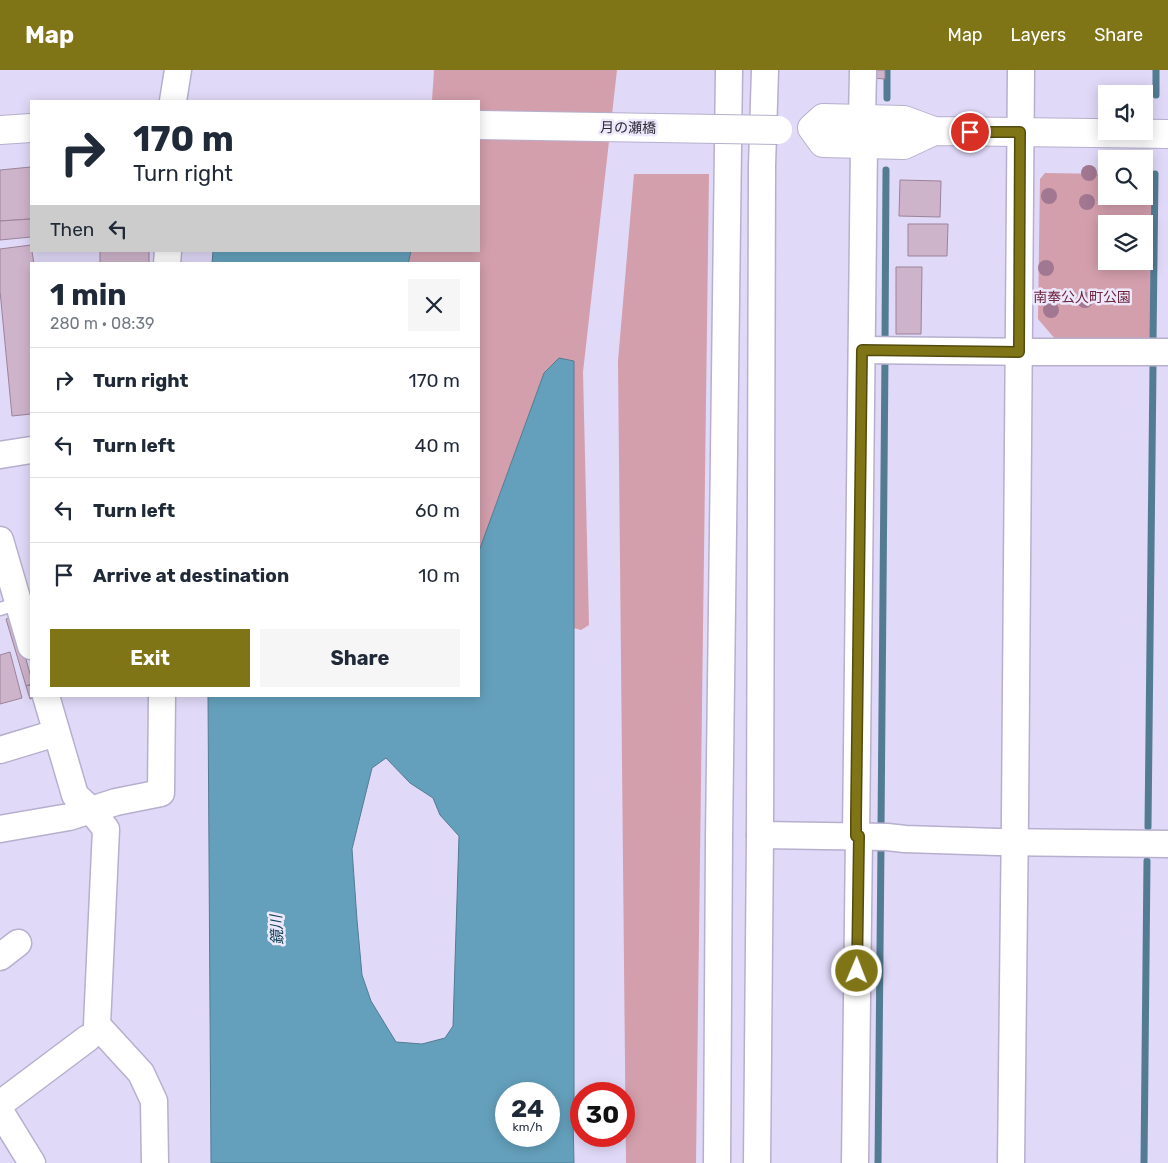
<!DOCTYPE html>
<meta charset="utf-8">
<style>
:root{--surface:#fff;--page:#f6f6f7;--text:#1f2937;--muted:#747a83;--line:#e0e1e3;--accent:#7f7416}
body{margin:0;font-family:Rubik,"Noto Sans JP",sans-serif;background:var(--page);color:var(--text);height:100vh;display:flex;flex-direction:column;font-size:19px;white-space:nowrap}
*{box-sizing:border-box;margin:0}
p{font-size:16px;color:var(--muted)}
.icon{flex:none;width:28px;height:28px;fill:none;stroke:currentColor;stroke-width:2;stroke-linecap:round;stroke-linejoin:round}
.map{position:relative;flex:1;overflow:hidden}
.details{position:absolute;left:30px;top:192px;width:450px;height:435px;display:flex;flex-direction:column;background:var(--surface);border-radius:0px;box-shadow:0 2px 12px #0003}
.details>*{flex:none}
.hud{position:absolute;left:30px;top:30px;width:450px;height:152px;border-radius:0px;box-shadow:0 2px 12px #0003;background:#fff;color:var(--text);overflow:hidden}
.controls{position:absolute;left:1098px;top:15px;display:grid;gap:10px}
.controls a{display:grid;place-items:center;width:55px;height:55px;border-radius:0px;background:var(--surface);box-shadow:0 2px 12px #0003;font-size:25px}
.speed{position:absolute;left:495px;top:1012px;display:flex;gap:10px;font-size:25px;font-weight:700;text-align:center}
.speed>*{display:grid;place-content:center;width:65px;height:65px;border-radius:50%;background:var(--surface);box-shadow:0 2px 12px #0003;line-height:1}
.speed small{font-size:12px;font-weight:400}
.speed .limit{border:8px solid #d22;background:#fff;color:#111}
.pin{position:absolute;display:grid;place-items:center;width:42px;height:42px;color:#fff;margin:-21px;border:2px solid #fff;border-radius:50%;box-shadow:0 1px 5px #0007}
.me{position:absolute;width:55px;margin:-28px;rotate:1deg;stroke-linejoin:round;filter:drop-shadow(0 0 4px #0008)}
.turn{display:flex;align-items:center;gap:18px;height:105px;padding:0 20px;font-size:22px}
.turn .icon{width:65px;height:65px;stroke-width:2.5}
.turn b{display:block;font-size:35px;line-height:42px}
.then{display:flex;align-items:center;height:48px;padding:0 20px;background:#0003;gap:10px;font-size:19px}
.round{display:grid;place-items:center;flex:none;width:52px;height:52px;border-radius:0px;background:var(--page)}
.overview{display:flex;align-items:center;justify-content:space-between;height:85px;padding:0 20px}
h1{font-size:30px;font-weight:700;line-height:38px}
.cta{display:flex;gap:10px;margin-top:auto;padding:10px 20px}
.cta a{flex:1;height:58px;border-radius:0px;background:var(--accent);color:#fff;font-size:20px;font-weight:700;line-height:58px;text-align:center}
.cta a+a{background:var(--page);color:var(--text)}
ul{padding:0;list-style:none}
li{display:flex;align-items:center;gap:15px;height:65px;padding:0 20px;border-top:1px solid var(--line)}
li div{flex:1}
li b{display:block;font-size:19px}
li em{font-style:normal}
header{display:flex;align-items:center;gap:30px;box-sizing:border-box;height:70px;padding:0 25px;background:var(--accent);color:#fff}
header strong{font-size:24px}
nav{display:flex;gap:28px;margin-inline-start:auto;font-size:18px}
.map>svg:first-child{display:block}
</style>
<header>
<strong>Map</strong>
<nav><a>Map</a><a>Layers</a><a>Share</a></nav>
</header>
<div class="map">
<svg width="1168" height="1093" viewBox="0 0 1168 1093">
<rect width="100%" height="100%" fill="#e0d9f8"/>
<g fill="#d39fac" fill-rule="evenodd">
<path d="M431,0H617L583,302L589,555L581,560L574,558V292L544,303L479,481V194H408L411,181H479V31H430Z"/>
<path d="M1045,103L1106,104V126H1144V104H1152L1150,271L1056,270L1038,249L1040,109ZM1106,154H1144V191H1106Z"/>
<path d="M634,104H709L696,1093H626L618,291Z"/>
</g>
<g fill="#64a0bc" stroke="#537c93" fill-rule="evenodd">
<path d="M213,181H411L408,194H212Z"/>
<path d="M559,288L574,291V1033L573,1047L574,1093H211L208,626H479V481L544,303ZM386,688L410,713L433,728L440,745L459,766L453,956L445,968L422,974L396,972L371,931L362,905L357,850L352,779L372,698ZM506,1024H549V1066H506Z"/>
</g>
<path fill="#e0d9f8" d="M239,0H434L432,31H230Z"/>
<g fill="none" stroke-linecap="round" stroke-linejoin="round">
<g stroke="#537c93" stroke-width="7">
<path d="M887,0V28"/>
<path d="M1156,25V0"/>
<path d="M1153,271L1155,104"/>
<path d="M885,274L886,100"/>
<path d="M1148,757L1153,297"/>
<path d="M881,758L885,286"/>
<path d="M878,1093L881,776"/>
<path d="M1144,1093L1147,791"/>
</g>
</g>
<g fill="#ceb4cb" stroke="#9b8399">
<path d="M872,0H885V9L872,8Z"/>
<path d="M31,97V149L0,151V100Z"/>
<path d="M900,110L941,111L940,147L899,146Z"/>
<path d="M31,149V167L0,170V151Z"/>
<path d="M908,154H948L947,186H908Z"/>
<path d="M31,175L34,194H31V344L12,346L0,221V179Z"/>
<rect x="100" y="181" width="49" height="13"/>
<path d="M896,197H922L921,264H896Z"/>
<path d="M14,547L31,607V614L26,616L6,549Z"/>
<path d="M10,582L22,628L0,634V585Z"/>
<path d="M31,615V626H35L36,627L30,629L26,616Z"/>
</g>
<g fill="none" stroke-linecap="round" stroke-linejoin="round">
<defs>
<path id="lane" d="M0,539L19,533"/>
<g id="street">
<path d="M173,31L178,0"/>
<path d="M862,49L863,0"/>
<path d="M167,194L168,181"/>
<path d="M862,280L1041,282H1168"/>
<path d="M0,385L31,380"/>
<path d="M0,470L31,576"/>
<path d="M46,626L75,725L90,739L106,759L97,955L141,1003L154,1031L155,1093"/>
<path d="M0,680L56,663"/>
<path d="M0,759L69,747L116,732L161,723L162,626"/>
<path d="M760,765L887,767L905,769L998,772L1168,774"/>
<path d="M856,766L864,74"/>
<path d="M0,887L18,873"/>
<path d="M0,1034L88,968"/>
<path d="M0,1041L32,1093"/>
<path d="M717,1093L719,767L729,0"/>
<path d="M757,1093L760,765L762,96L765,0"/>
<path d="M855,1093L859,766"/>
<path d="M1011,1093L1015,745L1021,0"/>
</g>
<g id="secondary">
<path d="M0,60L31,58"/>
<path d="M934,61L904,75L823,73L812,58L823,48L904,50L934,61L1168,64"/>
</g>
</defs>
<use href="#lane" stroke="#b6afcd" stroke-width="15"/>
<use href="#street" stroke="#b6afcd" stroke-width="29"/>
<use href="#secondary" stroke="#b6afcd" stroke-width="30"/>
<use href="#lane" stroke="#fff" stroke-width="12"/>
<use href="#street" stroke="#fff" stroke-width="26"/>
<use href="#secondary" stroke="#fff" stroke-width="28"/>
<defs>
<path id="secondary-bridge" d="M479,55L778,60"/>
</defs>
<use href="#secondary-bridge" stroke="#b6afcd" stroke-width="30" stroke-linecap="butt"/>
<use href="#secondary-bridge" stroke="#fff" stroke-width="28"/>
</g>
<g fill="#a17792">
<circle cx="1089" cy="103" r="8"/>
<circle cx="1049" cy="126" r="8"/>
<circle cx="1087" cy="132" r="8"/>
<circle cx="1046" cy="198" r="8"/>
<circle cx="1085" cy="230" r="8"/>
<circle cx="1051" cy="240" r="8"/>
</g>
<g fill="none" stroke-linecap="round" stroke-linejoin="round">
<defs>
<path id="route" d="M857,901L859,766H856V747L862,280L1019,282L1020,62H970"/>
</defs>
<use href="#route" stroke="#534b0e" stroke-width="12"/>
<use href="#route" stroke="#7f7416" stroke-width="9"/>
</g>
<g text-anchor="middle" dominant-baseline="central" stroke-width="5" stroke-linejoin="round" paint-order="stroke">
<g font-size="14" fill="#2b2834" stroke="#ede8fb">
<text transform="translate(628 58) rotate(1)">月の瀬橋</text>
</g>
<g font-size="14" fill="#6e263e" stroke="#ede8fb">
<text x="1082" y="227">南奉公人町公園</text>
</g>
<g font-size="15" font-style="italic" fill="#0c4055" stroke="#ede8fb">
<text transform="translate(277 860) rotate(-93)">鏡川</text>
</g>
</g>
</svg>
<div class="controls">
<a><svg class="icon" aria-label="sound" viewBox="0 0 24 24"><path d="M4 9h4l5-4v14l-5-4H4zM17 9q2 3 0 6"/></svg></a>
<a><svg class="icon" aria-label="search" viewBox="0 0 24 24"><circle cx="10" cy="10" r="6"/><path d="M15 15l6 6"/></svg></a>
<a><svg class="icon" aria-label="layers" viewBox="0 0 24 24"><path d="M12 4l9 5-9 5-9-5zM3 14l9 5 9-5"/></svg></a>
</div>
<div class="speed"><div>24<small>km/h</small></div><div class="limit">30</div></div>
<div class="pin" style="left:970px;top:62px;background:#d93025"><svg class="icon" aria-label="arrive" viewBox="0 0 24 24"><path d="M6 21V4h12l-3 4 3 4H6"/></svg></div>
<svg class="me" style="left:857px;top:901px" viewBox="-20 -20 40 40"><circle r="17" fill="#7f7416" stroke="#fff" stroke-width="3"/><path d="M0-11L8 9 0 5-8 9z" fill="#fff"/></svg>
<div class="hud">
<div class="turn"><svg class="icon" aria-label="right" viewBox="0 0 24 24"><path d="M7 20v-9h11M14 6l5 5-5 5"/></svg><div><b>170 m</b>Turn right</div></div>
<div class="then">Then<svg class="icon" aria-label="left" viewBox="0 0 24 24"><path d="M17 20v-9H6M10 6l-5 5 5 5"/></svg></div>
</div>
<section class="details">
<div class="overview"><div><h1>1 min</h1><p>280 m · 08:39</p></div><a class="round"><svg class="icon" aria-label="close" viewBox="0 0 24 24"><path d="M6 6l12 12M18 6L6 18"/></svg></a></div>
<ul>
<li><svg class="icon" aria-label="right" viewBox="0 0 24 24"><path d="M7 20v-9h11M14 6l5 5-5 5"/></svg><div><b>Turn right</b></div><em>170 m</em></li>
<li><svg class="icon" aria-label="left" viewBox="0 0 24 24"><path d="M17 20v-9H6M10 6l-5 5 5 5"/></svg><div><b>Turn left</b></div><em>40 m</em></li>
<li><svg class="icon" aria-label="left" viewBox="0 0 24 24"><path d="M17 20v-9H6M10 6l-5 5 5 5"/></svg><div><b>Turn left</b></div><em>60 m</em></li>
<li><svg class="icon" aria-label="arrive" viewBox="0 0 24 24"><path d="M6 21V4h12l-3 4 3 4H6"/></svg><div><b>Arrive at destination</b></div><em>10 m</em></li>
</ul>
<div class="cta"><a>Exit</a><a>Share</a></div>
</section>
</div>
